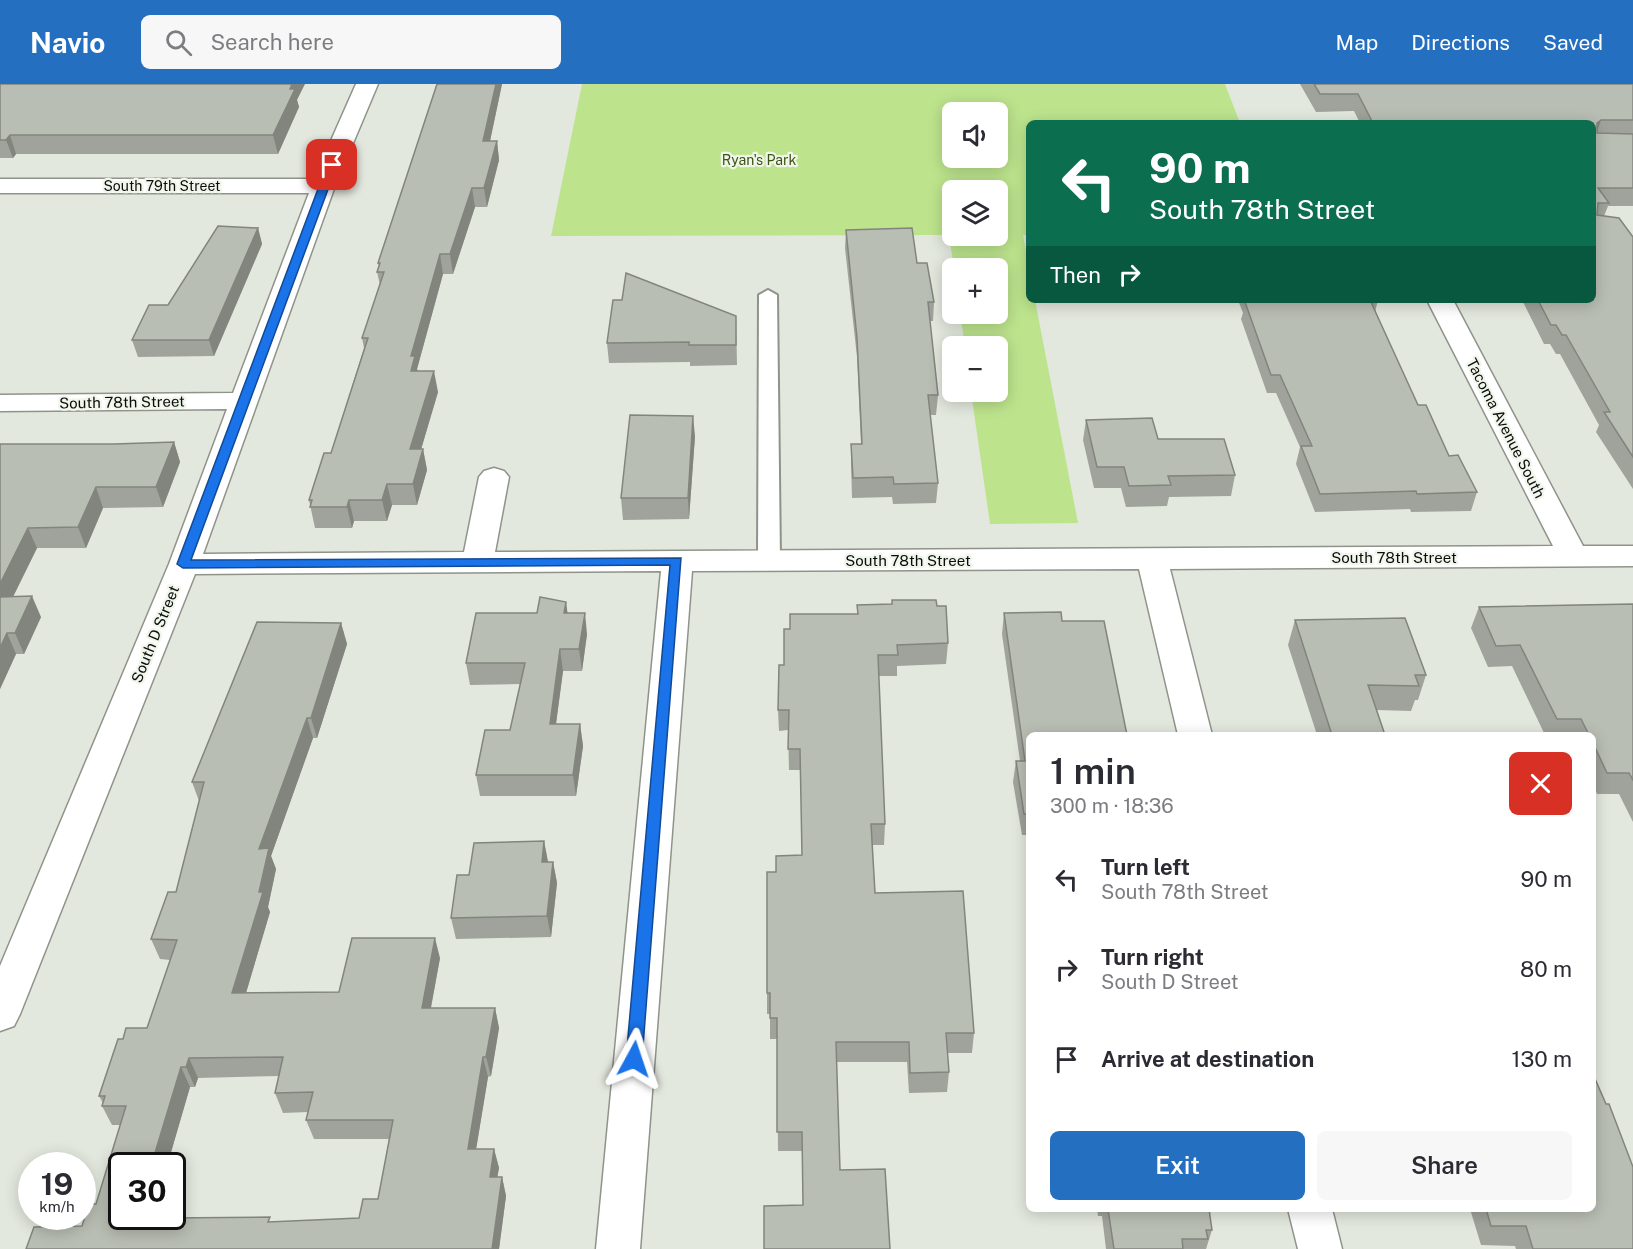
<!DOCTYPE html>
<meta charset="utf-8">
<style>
:root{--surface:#fff;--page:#f7f7f7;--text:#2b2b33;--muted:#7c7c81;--accent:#246fbf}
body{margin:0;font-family:"Public Sans",sans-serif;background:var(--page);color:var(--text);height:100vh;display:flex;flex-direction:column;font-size:22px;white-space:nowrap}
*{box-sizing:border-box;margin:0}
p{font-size:20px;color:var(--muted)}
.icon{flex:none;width:33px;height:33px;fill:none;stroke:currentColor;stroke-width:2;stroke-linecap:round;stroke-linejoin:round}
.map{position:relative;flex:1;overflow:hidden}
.details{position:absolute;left:1026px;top:648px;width:570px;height:480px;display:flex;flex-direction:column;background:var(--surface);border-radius:9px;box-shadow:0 3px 15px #0003}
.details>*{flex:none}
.hud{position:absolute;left:1026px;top:36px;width:570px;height:183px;border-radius:9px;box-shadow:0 3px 15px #0003;background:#0b6e4f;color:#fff;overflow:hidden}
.tools{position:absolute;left:942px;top:18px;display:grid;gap:12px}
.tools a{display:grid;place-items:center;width:66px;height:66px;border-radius:9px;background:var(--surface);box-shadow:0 3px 15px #0003;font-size:30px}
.speed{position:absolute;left:18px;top:1068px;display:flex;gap:12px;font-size:30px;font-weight:700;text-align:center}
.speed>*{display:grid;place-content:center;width:78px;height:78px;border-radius:50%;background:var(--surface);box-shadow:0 3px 15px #0003;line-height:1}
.speed small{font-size:15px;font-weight:400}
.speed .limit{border:3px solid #111;border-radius:9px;background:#fff;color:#111}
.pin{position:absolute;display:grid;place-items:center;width:51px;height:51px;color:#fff;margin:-26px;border-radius:12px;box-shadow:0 3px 9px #0006}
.me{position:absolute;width:66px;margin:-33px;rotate:5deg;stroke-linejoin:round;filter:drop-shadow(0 0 4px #0008)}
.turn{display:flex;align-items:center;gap:21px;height:126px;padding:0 24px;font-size:27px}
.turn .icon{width:78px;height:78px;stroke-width:2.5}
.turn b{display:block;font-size:42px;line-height:51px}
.then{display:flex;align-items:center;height:57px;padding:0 24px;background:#0003;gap:12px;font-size:22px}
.round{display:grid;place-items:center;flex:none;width:63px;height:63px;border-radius:9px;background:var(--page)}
.summary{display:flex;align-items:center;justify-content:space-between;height:102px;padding:0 24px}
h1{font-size:36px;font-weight:600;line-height:45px}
.cta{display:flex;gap:12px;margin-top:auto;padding:12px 24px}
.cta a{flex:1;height:69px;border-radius:9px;background:var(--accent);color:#fff;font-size:24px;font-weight:600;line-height:69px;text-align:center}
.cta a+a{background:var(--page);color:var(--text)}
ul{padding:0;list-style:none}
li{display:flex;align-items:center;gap:18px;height:90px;padding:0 24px}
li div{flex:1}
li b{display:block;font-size:22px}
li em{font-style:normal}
header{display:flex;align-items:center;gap:36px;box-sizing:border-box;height:84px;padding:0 30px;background:var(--accent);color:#fff}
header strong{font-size:28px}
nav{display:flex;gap:33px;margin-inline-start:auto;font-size:21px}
.search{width:420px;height:54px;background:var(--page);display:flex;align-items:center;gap:15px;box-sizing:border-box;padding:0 21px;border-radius:9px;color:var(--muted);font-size:22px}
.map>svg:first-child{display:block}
</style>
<header>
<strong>Navio</strong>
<div class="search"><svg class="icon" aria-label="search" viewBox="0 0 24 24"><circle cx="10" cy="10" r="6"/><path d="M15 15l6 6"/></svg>Search here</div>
<nav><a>Map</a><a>Directions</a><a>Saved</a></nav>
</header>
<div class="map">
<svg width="1633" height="1165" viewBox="0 0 1633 1165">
<rect width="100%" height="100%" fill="#e3e8de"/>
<path fill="#bde48d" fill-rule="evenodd" d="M582,0H1225L1240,39H1029V151H1023L1029,184V216H1035L1078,439L990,440L971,308H998V262H965L960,230H998V184H954L949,151L551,152ZM952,28H998V74H952ZM952,106H998V152H952Z"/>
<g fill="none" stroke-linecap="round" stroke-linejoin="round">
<defs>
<path id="service" d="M768,206L777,211L780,477L776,482H762L758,477L759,211Z"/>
<g id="minor">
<path d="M356,0H378L335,102L203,470L464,468L479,393L484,387L494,384L504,387L509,393L495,468L1553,462L1427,216H1453L1583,462H1633V482L1170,485L1212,651H1178L1139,485L692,487L640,1165H596L661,487L195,490L20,930L14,942L0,947V882L169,480L227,325L0,327V311L233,309L309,109H0V95H314Z"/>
<path d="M1288,1125H1332L1342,1165H1298Z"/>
</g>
</defs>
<use href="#service" stroke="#8f938a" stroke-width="4"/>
<use href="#minor" stroke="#8f938a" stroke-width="3"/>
<use href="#service" fill="#fff" fill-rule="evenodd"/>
<use href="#minor" fill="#fff" fill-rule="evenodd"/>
</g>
<g fill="#9fa39b" fill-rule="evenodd">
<path d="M0,0L297,16L299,23L278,70H16L13,74H0Z"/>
<path d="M437,0H502L490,57H497L499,76L487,123H475L453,190H443L417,285L418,287L438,308L421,365H423L427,386L417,421H392L387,437H354L352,444H315L309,416L331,369L364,264L362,254L380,201L377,188L379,183L378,179Z"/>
<path d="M1300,0H1633V122H1608L1604,132L1633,153V405L1596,348L1599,341L1560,270H1556L1550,260H1544L1522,216H1593V39H1360L1354,27L1316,28Z"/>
<path d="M258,144L262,160L214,272L138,273L132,256L168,221Z"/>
<path d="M846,146L917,179L934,218L933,237H930L938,311L936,331H930L938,399L936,419L893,420L892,413L852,414L851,380V360H861L857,273L845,164Z"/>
<path d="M1238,216H1378L1375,228L1418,321L1449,372L1477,408L1471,427L1411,428L1410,425L1315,428L1296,380L1300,363L1276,309H1267L1241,235L1243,229Z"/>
<path d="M736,232L737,281L690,282V278L609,279L607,259Z"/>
<path d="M1086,336L1158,355L1235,391L1231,412L1169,413L1167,422L1126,423L1121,404H1094L1083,356Z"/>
<path d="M695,352L689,435L623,436L621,414Z"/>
<path d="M174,358L180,378L163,423L103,424L86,464H37L13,513L41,533L24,570H16L0,605V360H114Z"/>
<path d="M566,518L567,529L587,550L582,587H563L556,640H580L583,662L576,712H480L476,691L510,646L520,600L470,601L466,579L537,529Z"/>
<path d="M1633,520V738L1619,710H1597L1593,701V651H1545L1512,582L1488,583L1471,544L1479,523Z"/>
<path d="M857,521L937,522L948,559L946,580L897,582V592H878L885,740L884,761H872L875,809L974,949L972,969H947L949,988L947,1008L909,1009L907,978H836L803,1121L802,1067H778L777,955H770V930H767V909L776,788L802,771L801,686H789L788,646L779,647L778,626L784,581L790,545L857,530Z"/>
<path d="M1004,529L1062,537L1029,651V751H1022L1013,698L1016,677H1020L1002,550Z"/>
<path d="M1295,536L1426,591L1418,616H1415L1411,627L1377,626L1385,651H1317L1288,561Z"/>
<path d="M341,539L347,560L317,654H313L271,772L276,785L268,823L270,828L246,909L339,908L440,874L431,924H495L499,944L491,992L488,993L476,1065H494L499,1084L497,1093H502L506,1112L499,1165H26L82,1142L96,1120L120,1041H112L102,1022L103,1019L99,1012L123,955L147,944L170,876L160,875L151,855L176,808L199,717L192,698ZM279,992L275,1009L283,1029L308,1028L306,1036L314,1055H389L378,1115L359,1134L272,1138L180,1134L186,1106L122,1082H167L190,1003H195L198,994Z"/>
<path d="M544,757L548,778H553L557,799L551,853L456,855L451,834L469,791Z"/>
<path d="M1097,1125H1209L1212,1146L1206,1165H1106L1102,1132H1098Z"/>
<path d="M1470,1125H1593L1633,1165H1516L1515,1162L1481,1161Z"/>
</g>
<g fill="#82857e">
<path d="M292,0H305L297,16L299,23L278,70L273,51Z"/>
<path d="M496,0H502L486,76L483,57Z"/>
<path d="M1601,36L1595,54L1597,39Z"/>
<path d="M10,51L16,70L13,74L6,56Z"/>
<path d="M497,57L499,76L487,123L484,104Z"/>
<path d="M472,104L475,123L453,190L450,170Z"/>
<path d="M258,144L262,160L214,272L209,256Z"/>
<path d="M440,170L443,190L417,285L419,293L411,287V272Z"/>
<path d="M434,287L438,308L415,386L410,365Z"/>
<path d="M693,332L695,352L689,435L688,414Z"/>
<path d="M174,358L180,378L163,423L156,403Z"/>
<path d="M423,365L427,386L417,421L413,400Z"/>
<path d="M387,400L392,421L387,437L382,416Z"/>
<path d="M96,403L103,424L86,464L78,443Z"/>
<path d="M349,416L354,437L352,444L347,423Z"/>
<path d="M28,444L37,464L3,533L0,527V500Z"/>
<path d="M32,512L41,533L24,570L15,549Z"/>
<path d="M566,518L569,539L564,529Z"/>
<path d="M585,529L587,550L582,587L579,565Z"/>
<path d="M341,539L347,560L317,654L311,634Z"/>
<path d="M7,549L16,570L0,605V564Z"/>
<path d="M560,565L563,587L553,662L550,640Z"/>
<path d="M307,634L313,654L271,772L276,785L268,823L270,828L240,929L232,909L259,808V765Z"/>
<path d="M580,640L583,662L576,712L573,691Z"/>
<path d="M544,757L548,778H542Z"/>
<path d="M553,778L557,799L551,853L547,832Z"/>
<path d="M435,854L440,874L427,944L422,924Z"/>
<path d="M495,924L499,944L491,992L486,973Z"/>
<path d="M483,973L488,993L473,1084L468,1065Z"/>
<path d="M189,974L198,994L195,1003L186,983Z"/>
<path d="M181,983L190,1003L167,1082H151Z"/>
<path d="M494,1065L499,1084L494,1112L490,1093Z"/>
<path d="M177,1087L186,1106L176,1152L166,1134L167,1132H172V1107Z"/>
<path d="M502,1093L506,1112L499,1165H492Z"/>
</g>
<g fill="#b9beb4" stroke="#82857e" stroke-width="1.5" fill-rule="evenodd">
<path d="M0,0H292L290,5H295L273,51H10L6,56H0Z"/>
<path d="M437,0H496L483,57H497L484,104H472L450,170H440L411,272H415L411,287H434L410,365H423L413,400H387L382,416H349L347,423H310L312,416H309L324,369H331L368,254H362L384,188H377L380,179H378Z"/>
<path d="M1314,0H1633V36H1601L1597,39V49L1633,50V104H1598L1609,119H1598L1597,131L1619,134L1633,153V373L1604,328H1610L1566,251H1562L1556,241H1551L1538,216H1593V39H1373L1358,10H1320Z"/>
<path d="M218,142L258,144L209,256H132L149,221H168Z"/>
<path d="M912,144L917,179H927L934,218H928L938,311H928L938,399L894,400L893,393L853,394L851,360H862L857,254L846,146Z"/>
<path d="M626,189L736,232V261H689V258L607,259L613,216H622Z"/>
<path d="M1248,216H1370L1418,321H1426L1449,372L1458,371L1477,408L1417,410L1416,407L1320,410L1301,362H1312L1280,291H1271L1245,218H1249Z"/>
<path d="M630,331L693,332L688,414H621Z"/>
<path d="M1152,334L1158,355H1224L1235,391L1168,392L1171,401L1129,402L1124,383H1097L1086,336Z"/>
<path d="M174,358L156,403H96L78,443L28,444L0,500V360H114Z"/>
<path d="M32,512L15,549H7L0,564V513Z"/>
<path d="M540,513L566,518L564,529H585L579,565H560L550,640H580L573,691H476L485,646H510L525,579H466L476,529H537Z"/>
<path d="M892,516H936L937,522H946L948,559L897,561L898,571H878L885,740H871L875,809L963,807L974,949H946L949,988L910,989L909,958H836L840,1086L885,1085L890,1165H764V1122L803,1121L802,1048H777V934H770V909H767V788H776V772L802,771L800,665H788L789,626H778L779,581H784V545H790V530H858L857,521L892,520Z"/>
<path d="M1633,520V696L1629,689H1607L1593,659V651H1589L1581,635H1557L1520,561L1496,562L1479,523Z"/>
<path d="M1061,528L1062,537H1104L1127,651H1029V730H1024L1016,677H1025L1004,529Z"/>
<path d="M1405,534L1426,591H1415L1419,602L1368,601L1385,651H1332L1295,536Z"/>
<path d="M257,538L341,539L311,634H307L259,765L269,764L259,808H263L232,909L339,908L352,854H435L422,924H495L486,973H483L468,1065H494L490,1093H502L492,1165H26L34,1143L82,1142L89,1120H96L126,1022H102L105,1012H99L118,955H123L126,944H147L177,856L151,855L168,808H176L204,698H192ZM283,973L275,1009L313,1008L306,1036H393L378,1115H363L359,1134L268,1138L270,1133L166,1134L167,1132H122V1082H151L181,983H186L189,974Z"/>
<path d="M544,757L542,778H553L547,832L451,834L457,791H469L474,759Z"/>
<path d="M1593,990L1606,1020H1609L1633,1083V1165H1533L1526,1142H1491L1486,1125H1593Z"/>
<path d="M177,1087L172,1107V1088Z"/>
<path d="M1108,1125H1209L1212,1146H1206L1208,1155H1182L1183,1165H1114Z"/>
</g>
<path fill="#1a73e8" stroke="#114b97" stroke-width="1.5" d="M332,78L337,81L191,476L681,474L642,975L640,980L634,983L628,980L626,975L670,481L183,484L177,480L327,81Z"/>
<g text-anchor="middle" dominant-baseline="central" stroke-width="4.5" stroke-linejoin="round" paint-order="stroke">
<g font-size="14" fill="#3c5515" stroke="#f0f6eb">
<text x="759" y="76">Ryan's Park</text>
</g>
<g font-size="14" fill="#0b0d0a" stroke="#f0f6eb">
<text x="162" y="102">South 79th Street</text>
</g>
<g font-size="15" fill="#0b0d0a" stroke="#f0f6eb">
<text transform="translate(122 318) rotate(-1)">South 78th Street</text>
<text transform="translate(1506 344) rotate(63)">Tacoma Avenue South</text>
<text x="1394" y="473">South 78th Street</text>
<text x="908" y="476">South 78th Street</text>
<text transform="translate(155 550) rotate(-68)">South D Street</text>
</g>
</g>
</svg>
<div class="tools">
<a><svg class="icon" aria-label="sound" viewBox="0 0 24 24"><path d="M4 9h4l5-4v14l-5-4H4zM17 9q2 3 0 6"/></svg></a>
<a><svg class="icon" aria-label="layers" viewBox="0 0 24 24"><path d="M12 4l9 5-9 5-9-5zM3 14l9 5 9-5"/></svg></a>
<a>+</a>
<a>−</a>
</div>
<div class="speed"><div>19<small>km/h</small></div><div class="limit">30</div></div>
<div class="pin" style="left:332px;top:81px;background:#d93025"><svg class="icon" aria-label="arrive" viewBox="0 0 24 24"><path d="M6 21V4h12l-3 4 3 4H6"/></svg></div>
<svg class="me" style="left:634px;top:975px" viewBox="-20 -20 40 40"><path d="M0-17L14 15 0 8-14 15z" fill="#1a73e8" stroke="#fff" stroke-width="4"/></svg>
<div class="hud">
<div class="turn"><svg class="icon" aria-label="left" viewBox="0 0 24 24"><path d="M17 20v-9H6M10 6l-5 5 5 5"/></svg><div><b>90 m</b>South 78th Street</div></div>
<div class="then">Then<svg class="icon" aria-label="right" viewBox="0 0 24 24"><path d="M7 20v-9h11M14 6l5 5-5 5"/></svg></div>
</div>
<section class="details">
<div class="summary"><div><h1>1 min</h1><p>300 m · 18:36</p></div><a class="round" style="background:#d93025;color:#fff"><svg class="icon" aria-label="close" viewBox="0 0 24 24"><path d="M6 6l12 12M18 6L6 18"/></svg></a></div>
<ul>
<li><svg class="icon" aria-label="left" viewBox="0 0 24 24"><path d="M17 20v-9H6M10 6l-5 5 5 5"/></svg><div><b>Turn left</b><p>South 78th Street</p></div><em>90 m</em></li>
<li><svg class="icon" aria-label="right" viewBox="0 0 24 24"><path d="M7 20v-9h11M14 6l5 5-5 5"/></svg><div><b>Turn right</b><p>South D Street</p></div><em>80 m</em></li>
<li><svg class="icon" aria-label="arrive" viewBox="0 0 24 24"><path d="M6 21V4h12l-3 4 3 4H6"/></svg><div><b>Arrive at destination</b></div><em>130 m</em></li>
</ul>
<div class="cta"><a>Exit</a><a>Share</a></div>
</section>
</div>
